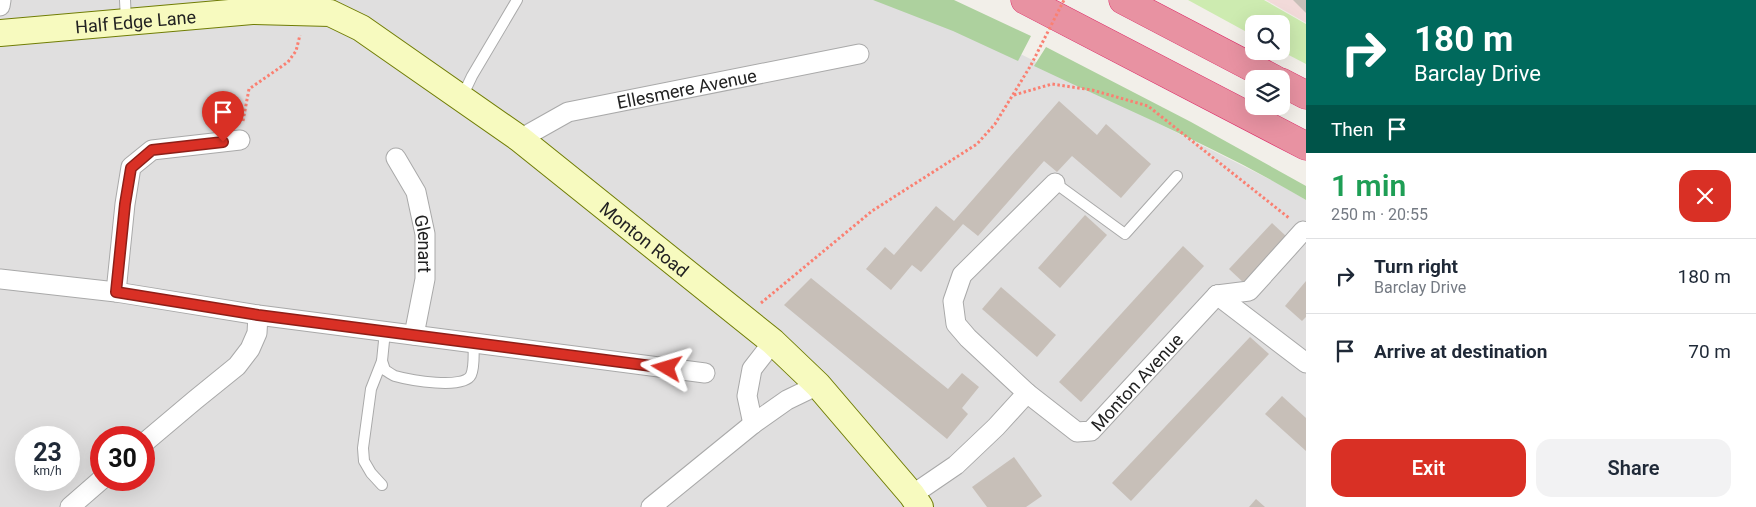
<!DOCTYPE html>
<meta charset="utf-8">
<style>
:root{--surface:#fff;--page:#f2f2f3;--text:#1f2937;--muted:#747a83;--line:#e0e1e3;--accent:#d93025}
body{margin:0;font-family:Roboto,sans-serif;background:var(--page);color:var(--text);height:100vh;display:flex;flex-direction:column;font-size:19px;white-space:nowrap}
*{box-sizing:border-box;margin:0}
p{font-size:16px;color:var(--muted)}
.icon{flex:none;width:28px;height:28px;fill:none;stroke:currentColor;stroke-width:2;stroke-linecap:round;stroke-linejoin:round}
.map{position:relative;flex:1;overflow:hidden}
.sheet{display:flex;flex-direction:column;background:var(--surface);width:450px}
.sheet>*{flex:none}
.guide{background:#00695c;color:#fff;overflow:hidden}
.tools{position:absolute;left:1245px;top:15px;display:grid;gap:10px}
.tools a{display:grid;place-items:center;width:45px;height:45px;border-radius:10px;background:var(--surface);box-shadow:0 5px 20px #0002;font-size:25px}
.speed{position:absolute;left:15px;top:426px;display:flex;gap:10px;font-size:25px;font-weight:700;text-align:center}
.speed>*{display:grid;place-content:center;width:65px;height:65px;border-radius:50%;background:var(--surface);box-shadow:0 5px 20px #0002;line-height:1}
.speed small{font-size:12px;font-weight:400}
.speed .limit{border:8px solid #d22;background:#fff;color:#111}
.pin{position:absolute;display:grid;place-items:center;width:42px;height:42px;color:#fff;margin:-51px -21px;border-radius:50% 50% 50% 0;rotate:-45deg;box-shadow:0 0 5px #0007}
.pin .icon{rotate:45deg}
.me{position:absolute;width:55px;margin:-28px;rotate:277deg;stroke-linejoin:round;filter:drop-shadow(0 0 4px #0008)}
.turn{display:flex;align-items:center;gap:18px;height:105px;padding:0 25px;font-size:22px}
.turn .icon{width:65px;height:65px;stroke-width:2.5}
.turn b{display:block;font-size:35px;line-height:42px}
.then{display:flex;align-items:center;height:48px;padding:0 25px;background:#0003;gap:10px;font-size:19px}
.round{display:grid;place-items:center;flex:none;width:52px;height:52px;border-radius:15px;background:var(--page)}
.head{display:flex;align-items:center;justify-content:space-between;height:85px;padding:0 25px}
h1{font-size:30px;font-weight:600;line-height:38px;color:#1e9e55}
.action{display:flex;gap:10px;margin-top:auto;padding:10px 25px}
.action a{flex:1;height:58px;border-radius:15px;background:var(--accent);color:#fff;font-size:20px;font-weight:600;line-height:58px;text-align:center}
.action a+a{background:var(--page);color:var(--text)}
ul{padding:0;list-style:none}
li{display:flex;align-items:center;gap:15px;height:75px;padding:0 25px;border-top:1px solid var(--line)}
li div{flex:1}
li b{display:block;font-size:19px}
li em{font-style:normal}
main{display:flex;flex:1;min-height:0}
.map>svg:first-child{display:block}
</style>
<main>
<div class="map">
<svg width="1306" height="507" viewBox="0 0 1306 507">
<rect width="100%" height="100%" fill="#f2efe9"/>
<path fill="#e0dfdf" fill-rule="evenodd" d="M0,0H913L1277,183L1306,200V507H0ZM26,438H69V480H26ZM101,438H144V480H101Z"/>
<path fill="#f2dad9" d="M1266,0H1306V23Z"/>
<path fill="#cdebb0" d="M1188,0H1264L1306,24V64L1281,51V24H1254V36Z"/>
<g fill="#add19e">
<path d="M873,0H954L1031,36L1018,61L953,31Z"/>
<path d="M1046,47L1191,122L1306,186V200C1219,148 1125,109 1034,66Z"/>
</g>
<g fill="#c7bfb8">
<path d="M1293,0H1306V13Z"/>
<path d="M1059,101L1097,135L1106,124L1151,164L1121,198L1072,156L1057,172L1044,161L978,236L963,224L921,272L912,265L891,290L866,269L885,247L894,255L936,206L954,221Z"/>
<path d="M1085,215L1107,235L1060,288L1038,268Z"/>
<path d="M1272,223L1287,237L1245,284L1229,269Z"/>
<path d="M1183,246L1204,266L1081,402L1059,382Z"/>
<path d="M811,278L948,389L962,373L979,387L962,408L968,414L947,439L784,305Z"/>
<path d="M1306,281V317L1302,321L1285,306Z"/>
<path d="M1001,287L1056,335L1037,357L982,309Z"/>
<path d="M1250,337L1269,354L1131,501L1112,483Z"/>
<path d="M1282,396L1306,418V451L1265,414Z"/>
<path d="M1014,457L1042,496L1026,507H987L972,487Z"/>
<path d="M1256,499L1265,507H1249Z"/>
</g>
<g fill="none" stroke-linecap="round" stroke-linejoin="round">
<defs>
<g id="lane">
<path d="M125,0L126,21"/>
<path d="M462,97L472,76L517,0"/>
<path d="M1055,183L1125,234L1177,176"/>
<path d="M385,331L382,361L385,370C388,372 392,375 395,376C409,380 464,390 471,375C475,366 473,353 474,343"/>
<path d="M382,361L371,389L363,448L364,461L371,473L382,485"/>
</g>
<g id="street">
<path d="M0,6L1,0"/>
<path id="s1" d="M520,139L568,112L859,54"/>
<path id="s2" d="M396,158L416,192L425,234V279L414,335"/>
<path d="M0,279L116,292L258,315L705,373"/>
<path d="M116,292L125,204L131,167L152,150L240,140"/>
<path d="M1217,295L1249,291L1303,231"/>
<path d="M1217,295L1306,363"/>
<path d="M1027,393L968,338L956,324L953,301L962,275L1055,183"/>
<path d="M753,424L747,396L752,369L773,342"/>
<path d="M144,443L195,400L237,366L250,349L257,333L258,315"/>
<path id="s3" d="M912,495L956,465L996,427L1027,393L1077,432L1091,431L1217,295"/>
<path d="M70,507L101,480"/>
<path d="M651,507L753,424L787,400L818,385"/>
</g>
<g id="secondary">
<path id="s4" d="M0,33L252,11L330,13L361,28L520,139L773,342L818,385L912,495L920,507"/>
</g>
<g id="highway">
<path d="M1025,0L1306,146"/>
<path d="M1123,0L1274,79"/>
<path d="M1281,82L1306,95"/>
</g>
</defs>
<use href="#lane" stroke="#a9a9a9" stroke-width="12"/>
<use href="#street" stroke="#a9a9a9" stroke-width="21"/>
<use href="#secondary" stroke="#707d05" stroke-width="28"/>
<use href="#highway" stroke="#dc2a67" stroke-width="29"/>
<g stroke="#fa8072" stroke-width="3" stroke-dasharray="2.5 2.5" stroke-linecap="butt">
<path d="M1014,95L1052,84L1092,90L1148,106L1289,218"/>
<path d="M243,121L249,89L288,62L296,51L300,35"/>
<path d="M761,303L872,211L977,144L995,124L1031,65"/>
</g>
<use href="#lane" stroke="#fff" stroke-width="10"/>
<use href="#street" stroke="#fff" stroke-width="19"/>
<use href="#secondary" stroke="#f7fabf" stroke-width="26"/>
<use href="#highway" stroke="#e892a2" stroke-width="28"/>
<path stroke="#fa8072" stroke-width="3" stroke-dasharray="2.5 2.5" stroke-linecap="butt" d="M1031,65L1064,0"/>
</g>
<g fill="none" stroke-linecap="round" stroke-linejoin="round">
<defs>
<path id="route" d="M223,142L152,150L131,168L125,204L116,292L258,315L667,368"/>
</defs>
<use href="#route" stroke="#8d1f18" stroke-width="12"/>
<use href="#route" stroke="#d93025" stroke-width="9"/>
</g>
<g text-anchor="middle" dominant-baseline="central" stroke-width="4" stroke-linejoin="round" paint-order="stroke">
<g font-size="18" fill="#222" stroke="#fff">
<text stroke="none"><textPath href="#s4" startOffset="136">Half Edge Lane</textPath></text>
<text stroke="none"><textPath href="#s1" startOffset="176">Ellesmere Avenue</textPath></text>
<text stroke="none"><textPath href="#s4" startOffset="719">Monton Road</textPath></text>
<text stroke="none"><textPath href="#s2" startOffset="92">Glenart</textPath></text>
<text stroke="none"><textPath href="#s3" startOffset="299">Monton Avenue</textPath></text>
</g>
</g>
</svg>
<div class="tools">
<a><svg class="icon" aria-label="search" viewBox="0 0 24 24"><circle cx="10" cy="10" r="6"/><path d="M15 15l6 6"/></svg></a>
<a><svg class="icon" aria-label="layers" viewBox="0 0 24 24"><path d="M12 4l9 5-9 5-9-5zM3 14l9 5 9-5"/></svg></a>
</div>
<div class="speed"><div>23<small>km/h</small></div><div class="limit">30</div></div>
<div class="pin" style="left:223px;top:142px;background:#d93025"><svg class="icon" aria-label="arrive" viewBox="0 0 24 24"><path d="M6 21V4h12l-3 4 3 4H6"/></svg></div>
<svg class="me" style="left:667px;top:368px" viewBox="-20 -20 40 40"><path d="M0-17L14 15 0 8-14 15z" fill="#d93025" stroke="#fff" stroke-width="4"/></svg>
</div>
<section class="sheet">
<div class="guide">
<div class="turn"><svg class="icon" aria-label="right" viewBox="0 0 24 24"><path d="M7 20v-9h11M14 6l5 5-5 5"/></svg><div><b>180 m</b>Barclay Drive</div></div>
<div class="then">Then<svg class="icon" aria-label="arrive" viewBox="0 0 24 24"><path d="M6 21V4h12l-3 4 3 4H6"/></svg></div>
</div>
<div class="head"><div><h1>1 min</h1><p>250 m · 20:55</p></div><a class="round" style="background:#d93025;color:#fff"><svg class="icon" aria-label="close" viewBox="0 0 24 24"><path d="M6 6l12 12M18 6L6 18"/></svg></a></div>
<ul>
<li><svg class="icon" aria-label="right" viewBox="0 0 24 24"><path d="M7 20v-9h11M14 6l5 5-5 5"/></svg><div><b>Turn right</b><p>Barclay Drive</p></div><em>180 m</em></li>
<li><svg class="icon" aria-label="arrive" viewBox="0 0 24 24"><path d="M6 21V4h12l-3 4 3 4H6"/></svg><div><b>Arrive at destination</b></div><em>70 m</em></li>
</ul>
<div class="action"><a>Exit</a><a>Share</a></div>
</section>
</main>
